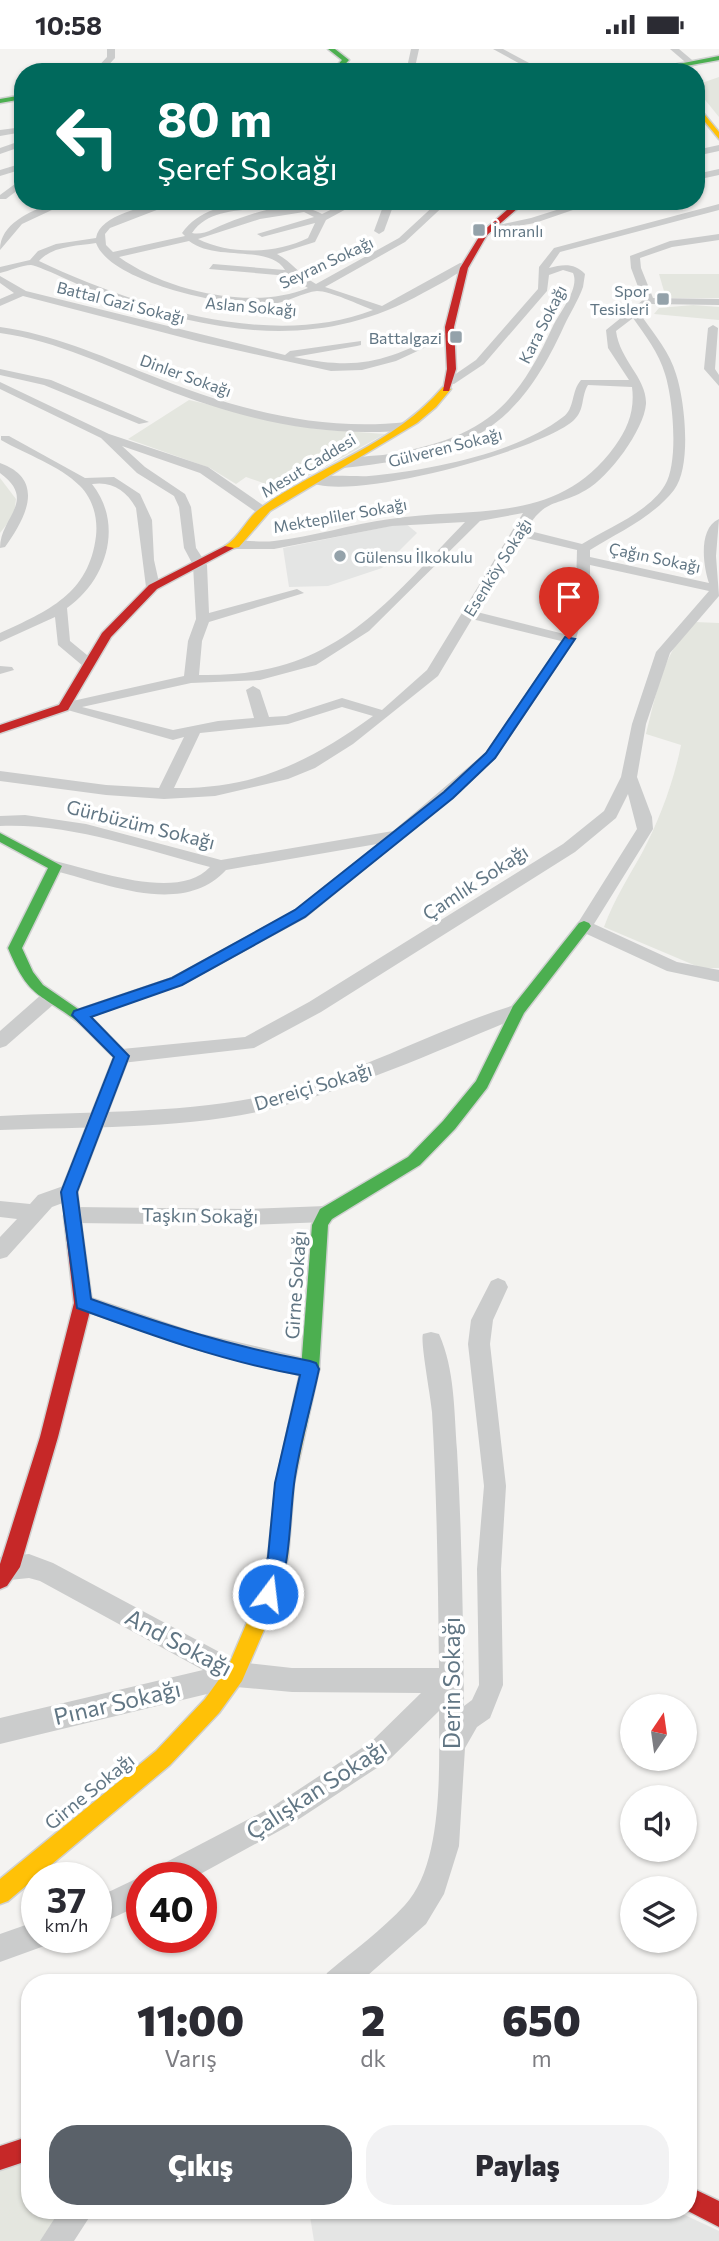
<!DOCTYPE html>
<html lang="tr">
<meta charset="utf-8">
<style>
:root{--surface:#fff;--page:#f2f2f3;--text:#2b2b33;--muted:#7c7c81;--accent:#5a6169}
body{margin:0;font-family:Commissioner,sans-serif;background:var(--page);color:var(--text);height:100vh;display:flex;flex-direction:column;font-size:26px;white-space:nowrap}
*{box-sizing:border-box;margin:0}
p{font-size:23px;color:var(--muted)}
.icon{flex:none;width:38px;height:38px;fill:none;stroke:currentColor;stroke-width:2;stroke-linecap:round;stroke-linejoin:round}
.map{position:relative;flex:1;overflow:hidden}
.sheet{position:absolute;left:21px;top:1925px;width:676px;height:245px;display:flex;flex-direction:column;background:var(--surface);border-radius:28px;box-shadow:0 2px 5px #0004}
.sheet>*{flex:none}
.guide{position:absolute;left:14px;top:14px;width:691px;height:147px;border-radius:28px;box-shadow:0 2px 5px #0004;background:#00695c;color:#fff;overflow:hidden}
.needle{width:46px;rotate:13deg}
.controls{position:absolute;left:620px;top:1645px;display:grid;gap:14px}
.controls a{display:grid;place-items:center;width:77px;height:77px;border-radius:50%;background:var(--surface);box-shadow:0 2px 5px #0004;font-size:35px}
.speed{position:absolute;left:21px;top:1813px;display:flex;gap:14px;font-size:35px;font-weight:700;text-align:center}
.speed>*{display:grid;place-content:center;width:91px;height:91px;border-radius:50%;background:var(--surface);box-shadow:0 2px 5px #0004;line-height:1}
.speed small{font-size:18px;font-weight:400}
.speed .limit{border:10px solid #d22;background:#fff;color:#111}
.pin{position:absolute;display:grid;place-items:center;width:60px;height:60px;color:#fff;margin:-72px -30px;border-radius:50% 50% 50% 0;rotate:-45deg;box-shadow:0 0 7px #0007}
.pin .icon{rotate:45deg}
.me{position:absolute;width:77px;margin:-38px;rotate:15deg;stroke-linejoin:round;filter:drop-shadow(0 0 5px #0008)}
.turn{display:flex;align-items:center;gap:24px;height:147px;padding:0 28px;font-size:32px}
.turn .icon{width:91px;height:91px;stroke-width:2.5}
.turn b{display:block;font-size:49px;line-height:60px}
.eta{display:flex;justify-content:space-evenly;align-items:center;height:119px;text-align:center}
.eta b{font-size:42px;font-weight:800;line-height:49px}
.primary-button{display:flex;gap:14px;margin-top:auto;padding:14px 28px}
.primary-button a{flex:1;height:80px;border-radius:28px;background:var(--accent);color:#fff;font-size:28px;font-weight:800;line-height:80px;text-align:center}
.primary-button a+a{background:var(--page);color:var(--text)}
.status{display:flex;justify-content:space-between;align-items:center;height:49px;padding:0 35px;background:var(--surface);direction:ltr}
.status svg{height:19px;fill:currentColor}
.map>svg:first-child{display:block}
</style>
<div class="status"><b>10:58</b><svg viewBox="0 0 49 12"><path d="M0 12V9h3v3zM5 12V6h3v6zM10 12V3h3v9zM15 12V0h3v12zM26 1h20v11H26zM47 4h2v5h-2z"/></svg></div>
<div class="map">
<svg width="719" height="2192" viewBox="0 0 719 2192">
<rect width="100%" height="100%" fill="#f4f3f1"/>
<g fill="#e4e5e4">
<path d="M405,474L417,484L382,519L328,537L289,538L283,499Z"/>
<path d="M309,2161H674L719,2182V2192H314Z"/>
</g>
<g fill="#e4e6df">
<path d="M719,28V68L697,41L696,36Z"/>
<path d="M659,225H719V249H666Z"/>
<path d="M693,256L719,258V271L654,265L659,259Z"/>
<path d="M189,351L316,380L385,385L283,441L246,428L236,435L210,419L128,390Z"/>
<path d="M0,429L16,450L14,466L0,484Z"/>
<path d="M695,573L719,574V919H701L604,878C614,851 628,829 642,804C659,772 674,732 681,696L646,685C656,646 663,601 695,573Z"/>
<path d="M30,2106V2161H65L42,2192H0V2117Z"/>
</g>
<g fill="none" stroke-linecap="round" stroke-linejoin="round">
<defs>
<g id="fast">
<path d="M328,0H335L349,11L338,23H331L342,11Z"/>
<path d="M719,7V11L653,23H638Z"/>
<path d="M23,46V50L0,54V50Z"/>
<path d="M0,784L62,817L22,899L33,923L43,936L94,971L129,1007L77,1143L80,1167L78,1172H66L61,1143L114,1008C102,997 91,984 78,973C39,943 29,950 8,899L48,819L0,793Z"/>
<path d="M584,872L589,874L591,877L589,880L524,964L487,1039L455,1080L420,1116L332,1170L328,1176L319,1320L306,1379L303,1385L297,1387L291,1385L288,1379L301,1320L312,1176L320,1160L408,1108L443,1072L476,1032L513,957L579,874Z"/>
</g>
<g id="slow">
<path d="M696,55L719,83V90L696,62Z"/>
<path d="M443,338L451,340L436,358L417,374L270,462L239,498L225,501V497C241,487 247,468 262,458C321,416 395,395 443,338Z"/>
<path d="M297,1371L303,1373L306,1379L294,1434L288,1508L273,1560L242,1632L219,1664L170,1716L8,1852L0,1855V1830L156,1702L205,1650L228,1618L253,1559L268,1508L276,1434L288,1379L291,1373Z"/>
</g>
<g id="jam">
<path d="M517,152H526L487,186L468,219L454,278L456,320L449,342H443L447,320L445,278L460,219L482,183Z"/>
<path d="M225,497L234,499L157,540L111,588L68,661L0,684V676L59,656L102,584L149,536Z"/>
<path d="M72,1160L78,1162L80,1167L92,1254L58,1388L20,1518L7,1537L0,1540V1515L40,1388L74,1254L64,1167L66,1162Z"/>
<path d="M30,2087V2111L0,2121V2097Z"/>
<path d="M688,2137L719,2152V2178L686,2161Z"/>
</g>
</defs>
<use href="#fast" stroke="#d0d1d1" stroke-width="3"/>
<use href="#slow" stroke="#d0d1d1" stroke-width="3"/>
<use href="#jam" stroke="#d0d1d1" stroke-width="3"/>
<g fill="#cbcccc" fill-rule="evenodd">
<path d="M107,0H115V9L102,23H93L107,8Z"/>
<path d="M411,0H419L414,23H406Z"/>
<path d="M493,0H503L546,23H535Z"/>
<path d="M670,0H679L698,16L691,18Z"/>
<path d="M23,78V83L0,87V81Z"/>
<path d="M23,91V97L0,105V99Z"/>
<path d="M719,96V102L696,107V101Z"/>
<path d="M23,114V120L0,127V121Z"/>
<path d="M719,120V126L696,131V125Z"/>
<path d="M23,129V137L6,150H0V146Z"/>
<path d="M166,152H180L110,179L105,185L106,196L113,203L185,187L182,184C204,152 253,152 288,152C260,167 214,152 192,184C204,187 216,178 227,174C255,163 295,149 322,165L349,152H361L326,171L315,193L277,205C292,213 300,226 316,235L399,189L439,152H449L405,193L325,238L382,257L460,214L468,216C456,227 438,236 423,244C318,303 219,284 110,249C94,244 41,217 31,216C22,216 9,222 0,224V218L30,211L38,202L56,195L96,189C100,165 146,158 166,152ZM304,163L314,168L257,185L262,188L315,174L308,189C276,205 230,206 198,190L260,170ZM189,192C216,213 269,195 285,221L213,215L209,220L289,227L308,239C253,262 166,242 119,208ZM96,194C110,233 226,258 266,256C284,255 304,243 317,242C330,242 360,256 373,261C271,301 134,257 39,212C52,197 77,197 96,194Z"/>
<path d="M385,152H395L384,182L379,185L374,182Z"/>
<path d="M585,152H599L535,174L489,182L484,179L531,169Z"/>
<path d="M51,155L54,160L22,175L0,201C0,175 30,162 51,155Z"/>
<path d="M719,155V161L560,203L549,219C563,215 575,214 585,225L583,238C578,252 570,264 564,277C513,390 460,406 343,419L337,415C348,406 374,408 389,405C481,389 515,361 553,277C560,263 580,239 573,224L563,221L549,226L547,242L484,315L454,335L444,333L476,311L538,240L539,218L554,199Z"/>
<path d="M719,185V191L672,198L640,209L641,219L653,249L719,250V256L651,255L643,269C655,286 670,304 676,325C685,352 692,418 674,441C653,468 619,483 590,501V508L709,534C703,517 698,479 719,470L716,507L719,547L670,604L646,675L637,728L652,768L653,780L594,875L677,913L719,921V933L667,922L578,881L576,877L637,780L628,745L616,769L575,803L321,963L254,999L122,1014L116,1012L113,1007L122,1000L245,988L309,953L563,795L604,762L621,728L632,675L656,603L709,542L590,516V539L576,590L496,709L453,749L306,869L183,936L79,973L70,966L73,961L171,928L294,861L377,795L226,821C183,868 108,835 55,822L47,817L55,812C95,821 178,853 210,818C141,800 71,774 0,777V767L25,766L86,775L221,811L393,782L486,703L561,592L472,570L438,627L353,695L315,719L288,730L215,747L164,750L106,746L0,732V722L106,736L159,739L184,688L173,691L57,658L68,653L184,627L188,592L196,570L193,516L184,499L179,458L174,447L137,424L101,389L0,340V333L109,385L208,418L267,459V465H259L200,424L122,397L145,418L185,445L191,458L196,499L207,516L209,564L297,540L304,544L209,573L202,592L199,626C331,629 380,561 465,473L392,477L274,500H236L231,499V493C245,490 260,494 274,492C313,488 351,475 390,470C473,457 558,477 615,397C628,379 635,361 632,338L588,336C581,347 585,361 574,371C543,401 339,457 306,431C314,424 355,428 369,427C429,421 515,405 563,368C575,360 571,342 581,331H629L608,299L606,281L643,251L631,219L630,207L670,192ZM633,269C645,286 659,304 665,325C673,350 679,413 665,436C649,463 608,479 582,495L526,481C546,448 557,458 586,441C609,428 644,381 646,355C647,329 620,312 616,282ZM523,464L427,621L382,661L342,649L286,667L269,668L260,641L253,637L246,641L254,669L218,672L173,681L82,658L191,634L260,631L316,616L369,582L480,472ZM522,488L577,501L576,539L564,585L477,563ZM342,658L373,667C309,713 255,740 174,739L200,684L288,675Z"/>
<path d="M0,227L26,242L285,306L290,302L361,292V296L357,297L294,308C361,322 385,312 445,283L454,285L396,312L362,321L331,322L200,293L23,247L0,257V250L14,244L0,234Z"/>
<path d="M713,276L718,279L715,320L719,326V337L704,320L708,279Z"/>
<path d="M0,278C52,285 99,306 147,325C232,359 315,383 407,373L413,376C403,384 379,383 366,383C295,383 228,365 162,339C109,318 58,292 0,284Z"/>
<path d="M0,320L51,331L149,373L139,375L44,336L0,326Z"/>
<path d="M1,387H9L85,429L114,428L140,445L152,471L154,511L160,538L153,542L146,538L136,459C126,441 112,432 92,435C124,475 107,531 67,559L70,592L93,611V617H83L58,596L55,568L0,593V584C48,562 89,545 96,487C98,469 93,450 80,437C59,416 27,406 1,391Z"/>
<path d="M0,414C47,431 25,470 5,498L0,499C0,468 38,452 0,424Z"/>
<path d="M0,617L12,618L14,621L0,625Z"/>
<path d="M48,944L57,950L54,955L6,997L0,999V982L42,945Z"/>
<path d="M518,955L527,961L524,966C442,1000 358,1039 270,1060C183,1081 89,1077 0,1081V1067C89,1062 182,1065 269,1046C356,1027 434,980 518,955Z"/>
<path d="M69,1135L76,1137L79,1143L76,1149L52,1158L7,1208L0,1210V1188L17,1170L0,1168V1152L30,1155L38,1146Z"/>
<path d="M326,1157L333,1159L336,1165L333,1171L326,1173L244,1176L74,1174L67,1172L64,1166L67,1160L74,1158L244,1160Z"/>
<path d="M498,1229L505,1232L508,1238L493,1271L490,1295L506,1437L501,1520L503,1636L490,1669L477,1678L465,1699L459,1797L444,1845L426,1875L359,1934H323L327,1924C353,1902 382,1881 405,1856C444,1814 439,1717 439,1662L389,1711L290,1776L193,1829H152L155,1819L272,1758L371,1693L421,1644L292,1643L236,1638L0,1695V1669L203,1621L40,1532L29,1529L0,1532V1508L29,1505L53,1514L238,1613L292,1619H439C438,1534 437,1449 432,1363C431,1349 420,1292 423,1285L431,1283L439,1285C455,1321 454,1362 457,1401C462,1486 463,1572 464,1657L472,1651L479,1636L477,1520L484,1437L468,1295L471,1271L491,1232Z"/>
<path d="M83,1245L195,1283L310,1310L318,1313L321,1320L318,1327L310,1330L195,1301L76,1260L73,1254L76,1248Z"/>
<path d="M142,1827L145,1829H142V1855L96,1877V1849Z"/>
<path d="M37,1872V1888H50L47,1896L0,1913V1885Z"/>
<path d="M60,2161H94L74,2192H40Z"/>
</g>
<use href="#fast" fill="#4caf50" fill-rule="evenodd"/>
<use href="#slow" fill="#ffc107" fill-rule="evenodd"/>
<use href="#jam" fill="#c62828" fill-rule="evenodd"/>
</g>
<path fill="#1a73e8" stroke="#114b97" stroke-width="2" d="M565,588L575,590L495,709L453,749L305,868L182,936L91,968L129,1007L77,1143L91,1250C164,1276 234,1298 310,1312L316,1314L319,1320C311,1358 299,1397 294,1435C289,1475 291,1515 275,1552L268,1555L261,1552L258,1545L268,1508L275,1434L300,1326C222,1312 151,1286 77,1259L61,1143L114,1008L72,966L74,962L172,929L295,861L444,743L486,704Z"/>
<g fill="#94a2aa" stroke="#fff" stroke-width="2.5">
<rect x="472" y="174" width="14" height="14" rx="3.5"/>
<rect x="656" y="243" width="14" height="14" rx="3.5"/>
<rect x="449" y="281" width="14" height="14" rx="3.5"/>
<circle cx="340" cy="507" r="7"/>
</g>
<g text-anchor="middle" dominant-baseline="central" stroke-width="7" stroke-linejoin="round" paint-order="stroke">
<g font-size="16" fill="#617684" stroke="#fff" text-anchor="start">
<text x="493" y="181">İmranlı</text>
<text x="649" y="241" text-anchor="end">Spor<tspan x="649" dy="18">Tesisleri</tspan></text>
<text x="442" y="288" text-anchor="end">Battalgazi</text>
<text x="354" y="507">Gülensu İlkokulu</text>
</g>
<g font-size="16" fill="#617684" stroke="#fff">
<text transform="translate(326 213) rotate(-25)">Seyran Sokağı</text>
<text transform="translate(121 253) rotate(14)">Battal Gazi Sokağı</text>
<text transform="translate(251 257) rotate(5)">Aslan Sokağı</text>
<text transform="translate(542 275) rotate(-63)">Kara Sokağı</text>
<text transform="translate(186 326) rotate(20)">Dinler Sokağı</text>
<text transform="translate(445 398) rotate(-14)">Gülveren Sokağı</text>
<text transform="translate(308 416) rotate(-31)">Mesut Caddesi</text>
<text transform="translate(340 466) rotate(-10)">Mektepliler Sokağı</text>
<text transform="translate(655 508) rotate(12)">Çağın Sokağı</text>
<text transform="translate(497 518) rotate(-58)">Esenköy Sokağı</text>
</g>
<g font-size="19" fill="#617684" stroke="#fff">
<text transform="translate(141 775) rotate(14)">Gürbüzüm Sokağı</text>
<text transform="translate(475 833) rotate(-33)">Çamlık Sokağı</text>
<text transform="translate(313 1037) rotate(-17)">Dereiçi Sokağı</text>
<text transform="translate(200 1166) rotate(1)">Taşkın Sokağı</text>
<text transform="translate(295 1236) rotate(-86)">Girne Sokağı</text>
<text transform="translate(89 1742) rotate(-39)">Girne Sokağı</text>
</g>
<g font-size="23" fill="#617684" stroke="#fff">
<text transform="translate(179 1593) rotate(28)">And Sokağı</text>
<text transform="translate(451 1634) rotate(-90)">Derin Sokağı</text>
<text transform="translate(117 1653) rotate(-13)">Pınar Sokağı</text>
<text transform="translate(316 1740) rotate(-33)">Çalışkan Sokağı</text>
</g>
</g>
</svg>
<div class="controls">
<a><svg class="needle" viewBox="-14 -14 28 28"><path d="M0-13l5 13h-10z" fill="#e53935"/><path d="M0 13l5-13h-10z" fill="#7c7c81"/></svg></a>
<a><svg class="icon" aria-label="sound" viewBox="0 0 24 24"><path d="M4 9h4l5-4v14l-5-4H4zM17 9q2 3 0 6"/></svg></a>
<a><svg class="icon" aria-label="layers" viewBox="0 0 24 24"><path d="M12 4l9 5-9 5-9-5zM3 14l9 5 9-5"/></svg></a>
</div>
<div class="speed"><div>37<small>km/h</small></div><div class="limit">40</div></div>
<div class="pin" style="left:569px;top:590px;background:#d93025"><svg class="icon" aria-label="arrive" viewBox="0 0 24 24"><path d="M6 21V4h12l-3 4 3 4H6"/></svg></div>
<svg class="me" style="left:268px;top:1545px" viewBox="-20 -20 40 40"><circle r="17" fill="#1a73e8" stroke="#fff" stroke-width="3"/><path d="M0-11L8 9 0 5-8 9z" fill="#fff"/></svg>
<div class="guide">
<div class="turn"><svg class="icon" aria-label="left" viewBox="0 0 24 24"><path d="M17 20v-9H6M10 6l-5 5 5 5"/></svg><div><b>80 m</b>Şeref Sokağı</div></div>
</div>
<section class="sheet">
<div class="eta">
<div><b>11:00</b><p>Varış</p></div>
<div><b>2</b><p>dk</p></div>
<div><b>650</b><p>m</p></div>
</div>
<div class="primary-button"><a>Çıkış</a><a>Paylaş</a></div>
</section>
</div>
